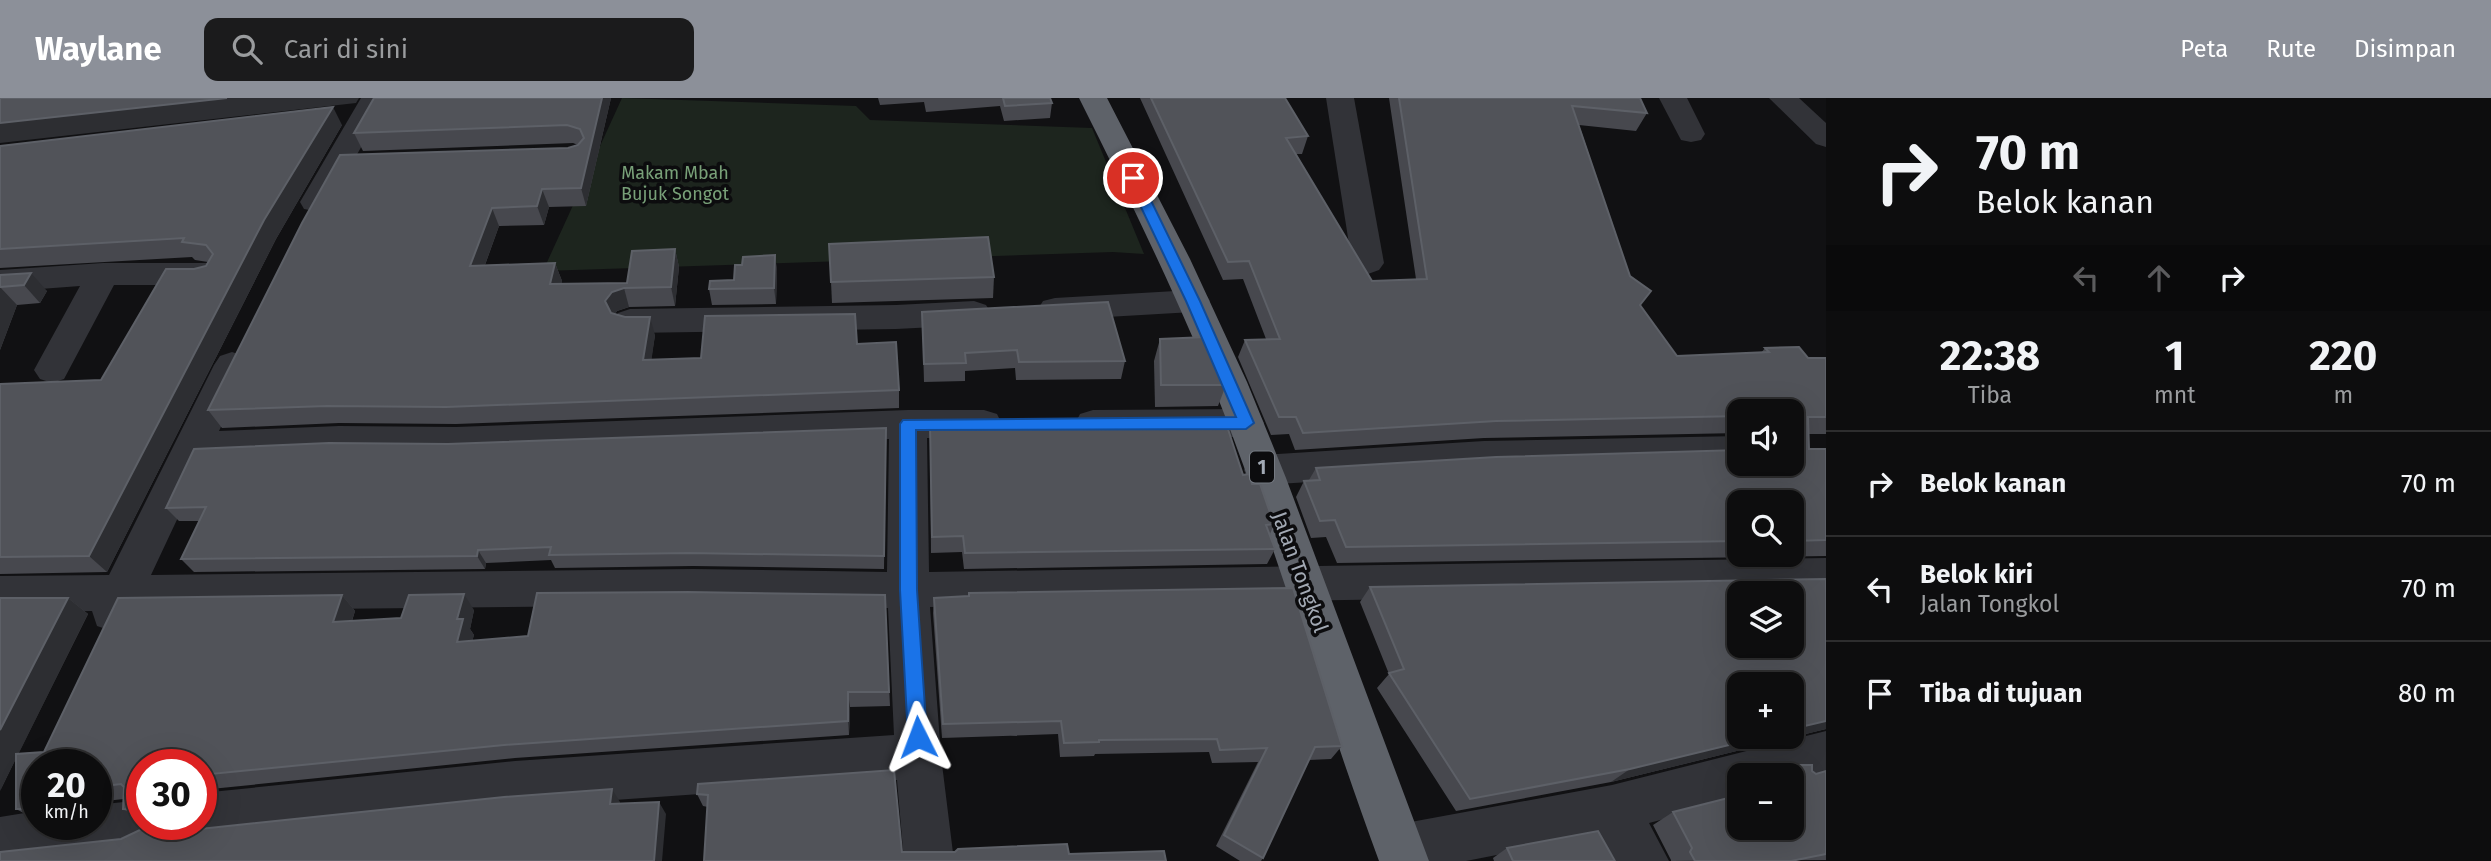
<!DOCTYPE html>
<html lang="id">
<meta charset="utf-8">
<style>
:root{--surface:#0d0d0e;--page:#1b1b1c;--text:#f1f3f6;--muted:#9a9c9e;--line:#2d2d2e;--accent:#8c9099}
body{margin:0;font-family:"Fira Sans",sans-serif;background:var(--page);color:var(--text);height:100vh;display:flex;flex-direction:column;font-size:26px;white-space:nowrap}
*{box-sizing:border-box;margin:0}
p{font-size:23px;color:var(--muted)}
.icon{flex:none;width:38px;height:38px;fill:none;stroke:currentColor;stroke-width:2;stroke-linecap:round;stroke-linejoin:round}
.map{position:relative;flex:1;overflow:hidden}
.panel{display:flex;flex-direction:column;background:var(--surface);width:665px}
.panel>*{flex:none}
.guide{background:#0d0d0e;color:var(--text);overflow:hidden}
.fabs{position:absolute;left:1727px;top:301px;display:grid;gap:14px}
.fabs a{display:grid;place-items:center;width:77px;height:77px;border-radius:14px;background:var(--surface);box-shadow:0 7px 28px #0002,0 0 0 2px var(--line);font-size:35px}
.speed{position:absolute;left:21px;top:651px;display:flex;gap:14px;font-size:35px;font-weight:700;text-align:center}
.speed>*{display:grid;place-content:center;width:91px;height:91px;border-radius:50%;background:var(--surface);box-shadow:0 7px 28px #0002,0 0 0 2px var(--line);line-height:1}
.speed small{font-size:18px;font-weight:400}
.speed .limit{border:10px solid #d22;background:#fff;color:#111}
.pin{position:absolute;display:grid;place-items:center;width:60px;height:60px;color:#fff;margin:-30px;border:4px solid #fff;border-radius:50%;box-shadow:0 2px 7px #0007}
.me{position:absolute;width:77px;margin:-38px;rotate:357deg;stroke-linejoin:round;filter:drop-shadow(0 0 5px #0008)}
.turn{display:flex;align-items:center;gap:24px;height:147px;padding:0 35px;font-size:32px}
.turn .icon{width:91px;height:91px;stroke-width:2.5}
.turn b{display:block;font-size:49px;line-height:60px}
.lanes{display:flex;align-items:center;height:66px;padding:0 35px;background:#0003;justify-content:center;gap:35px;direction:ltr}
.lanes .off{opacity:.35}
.eta{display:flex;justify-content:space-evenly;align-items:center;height:119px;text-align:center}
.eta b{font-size:42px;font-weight:700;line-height:49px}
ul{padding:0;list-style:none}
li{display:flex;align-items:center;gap:21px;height:105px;padding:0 35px;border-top:2px solid var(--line)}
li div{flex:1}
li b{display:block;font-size:26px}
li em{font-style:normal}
header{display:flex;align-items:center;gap:42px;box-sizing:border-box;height:98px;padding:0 35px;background:var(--accent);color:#fff}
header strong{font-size:33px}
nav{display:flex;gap:38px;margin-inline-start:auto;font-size:24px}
.search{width:490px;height:63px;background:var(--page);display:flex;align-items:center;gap:18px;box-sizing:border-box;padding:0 24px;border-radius:14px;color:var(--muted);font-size:26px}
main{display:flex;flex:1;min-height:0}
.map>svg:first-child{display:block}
</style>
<header>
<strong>Waylane</strong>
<div class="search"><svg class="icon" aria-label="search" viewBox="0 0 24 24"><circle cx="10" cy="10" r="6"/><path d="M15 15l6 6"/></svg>Cari di sini</div>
<nav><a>Peta</a><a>Rute</a><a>Disimpan</a></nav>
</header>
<main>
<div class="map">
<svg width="1826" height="763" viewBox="0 0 1826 763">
<rect width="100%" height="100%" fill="#111113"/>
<path fill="#1d251e" d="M622,0L856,8L870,22L1092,30L1144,156L1113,154L543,173Z"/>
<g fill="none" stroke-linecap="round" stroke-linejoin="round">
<g fill="#323338" fill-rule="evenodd">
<path d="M361,0H389L326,111L315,113L304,111L300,104Z"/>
<path d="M1326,0H1354L1384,165L1379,172L1368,176L1357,172L1352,165Z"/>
<path d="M1659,0H1687L1705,36L1701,42L1691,44L1681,42Z"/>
<path d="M1769,0H1799L1826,25V49L1816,46Z"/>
<path d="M103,165H207L218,168L223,176L218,184L207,187H114L64,281L52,285L40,281L34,272L80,188L0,194V172Z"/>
<path d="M1193,192L1205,195L1210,203L1205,211L1193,214L1055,222L1043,219L1038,211L1043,203L1055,200Z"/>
<path d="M974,203L986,207L991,215L986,223L974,227L896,231L630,235L618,231L613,223L618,215L630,211L896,207Z"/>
<path d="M232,254L244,258L250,267L219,333L339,328L456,329L908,312H984L997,316L1002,326L997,336L984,340H927L929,474L1826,460V494L930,509L941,658L954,763H904L897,682L515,709L201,743L184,736L180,726H201V695L515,663L894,637L888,510L693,507L134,513L127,528L112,533L97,528L92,513L0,514V478L109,477L214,267L220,258ZM889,341L887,474L693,471L151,477L205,362L339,356L456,357Z"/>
<path d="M1246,311L1259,315L1264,325L1259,335L1246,339L1093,340L1080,336L1075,326L1080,316L1093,312Z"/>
<path d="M1740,338V366H1742H1740L1484,373L1263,387L1249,383L1244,372L1249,361L1263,357L1484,343Z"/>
<path d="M1826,633V677L1792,686V677H1740V701L1649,725L1669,763H1616L1600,737L1466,763H1380L1375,751L1383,734L1400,726L1612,687Z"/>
<path d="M142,702V726H166L159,743L142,750L28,763H0V719L37,713V726H96V707Z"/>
</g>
<path fill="#5e6269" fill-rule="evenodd" d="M1079,0H1107L1190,161L1247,284L1286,380L1429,763H1379C1325,617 1282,468 1227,323C1184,212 1132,106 1079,0Z"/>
</g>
<g fill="#47484e" fill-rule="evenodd">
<path d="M374,0H611L586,108L549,109L544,127L499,128L485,167L555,165L562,183L561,186L627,185L675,151L679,169L675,208L629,209L617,213L615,216L655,237L651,262L701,260L857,246L899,292V310L456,326L339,325L222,330L208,312L568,50L578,47L573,45L363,53L354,35Z"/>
<path d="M878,0H1050L1052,5L1050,20L1004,23L1000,8L926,14L924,4L880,7Z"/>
<path d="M1140,0H1285L1308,38L1302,56H1296L1372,183L1416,181L1389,0H1640L1647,15L1636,33L1579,27L1640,207L1677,258L1761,255L1765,250L1808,260H1826V336H1808L1809,351H1826V458L1337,465L1326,439L1311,440L1296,399L1304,383L1309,382L1316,370L1792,366V313H1740V335L1484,340L1295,352L1289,336L1271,337L1238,259L1245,242L1266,241L1243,181L1223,182ZM1740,404H1792V457H1740Z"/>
<path d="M342,27L276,141L107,474L0,476V286L101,282L194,171L206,168L208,164L195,162L192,159L0,170V48Z"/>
<path d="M775,157L777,173L776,206L712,207L709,191L734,182L742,167Z"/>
<path d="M0,177L47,193L40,205L17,207L0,252Z"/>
<path d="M994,179L993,200L832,205L831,184Z"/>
<path d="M922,214L1125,263L1121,281L1016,282L1015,270L965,273V283L924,284Z"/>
<path d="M1160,241L1226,287L1218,308L1155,309L1154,263Z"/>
<path d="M930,326L1243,377L1252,386L1274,426L1270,436L1275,451L1267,466L964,471L962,454L931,455Z"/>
<path d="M886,344L884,471L693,468L555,470L551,462L486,465L485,471L194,474L181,461L200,423H179L166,410L448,346Z"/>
<path d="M1826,481V631L1611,684L1456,713L1377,590L1389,576L1360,504L1370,489Z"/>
<path d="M342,497L355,513L352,523L401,520L474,512L470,531L474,537L472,543L528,538L885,497L890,608L850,609L849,637L515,660L201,692V667H142V722L123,711L124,701L96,704V667H37V722L16,711V660L0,693L68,500L88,516L18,656L44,654Z"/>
<path d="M934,500L1342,648L1331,661L1309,662L1263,760L1261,763H1240L1216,748L1258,664L1212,665L1209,654L1095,656L1094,658L1060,659L1058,636L942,640L933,515Z"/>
<path d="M1764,667L1812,673L1816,676L1826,673V762L1671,763V762L1653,727L1673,714L1740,730L1792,677H1747Z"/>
<path d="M698,686L902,754L1069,756L704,763L708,709L703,708L697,696Z"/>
<path d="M1507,750L1615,763H1494L1493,760Z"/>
</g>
<g fill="#2d2e32">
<path d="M227,0H359L356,5L0,45V25Z"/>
<path d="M602,0H611L586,108L581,90Z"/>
<path d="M333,9L342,27L276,141L107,474L89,458L264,122Z"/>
<path d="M542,91L549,109L544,127L537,108Z"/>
<path d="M492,110L499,128L478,186L470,168Z"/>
<path d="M675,151L679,169L675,208L671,189Z"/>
<path d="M775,157L777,173L776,206L774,190Z"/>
<path d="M555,165L562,183L557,204L550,186Z"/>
<path d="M31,175L47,193L40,205L24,187Z"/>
<path d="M0,189L17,207L0,252Z"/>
<path d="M624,190L629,209L617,213L611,222L605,203L612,194Z"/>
<path d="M650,219L655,237L649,280L643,262Z"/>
<path d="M478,452L486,465L485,471L477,458Z"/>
<path d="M464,496L474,512L470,531L474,537L468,559L457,544V521Z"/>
<path d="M342,497L355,513L346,540L333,524Z"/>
<path d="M68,500L88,516L0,693V632Z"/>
<path d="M848,594L850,609L849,637L848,623Z"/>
<path d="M1826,623V631L1611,684L1630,671L1762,639H1792V631Z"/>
<path d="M612,691L620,704L618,719L610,706Z"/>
<path d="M659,704L666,716L662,763H654Z"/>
<path d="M163,726H178L183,738Z"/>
</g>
<g fill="#515359" stroke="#5d6067" stroke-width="2" fill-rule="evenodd">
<path d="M0,0H227L0,25Z"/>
<path d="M374,0H602L581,90L542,91L537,108L492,110L470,168L555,165L550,186L627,185L632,153L675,151L671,189L624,190L612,194L605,203L611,215L625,219H650L643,262L701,260L705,218L855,216L857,246L896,244L899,292L446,309L327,308L208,312L302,125L340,57L568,50L578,47L584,40L580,31L567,27L354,35Z"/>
<path d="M1003,0H1050L1052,5L1005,8Z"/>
<path d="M1151,0H1285L1308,38L1286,40L1372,183L1427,181L1399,0H1640L1647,15L1572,8L1630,178L1651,193L1640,207L1677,258L1769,254L1765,250L1799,249L1808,260H1826V319H1808L1809,351H1826V442L1792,443V404H1740V443L1346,449L1335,422L1320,423L1304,383L1320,382L1316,370L1496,359L1740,352V366H1792V313H1740V318L1496,323L1303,335L1296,319H1279L1245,242L1280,241L1249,163L1228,164Z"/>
<path d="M333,9L264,122L89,458L0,459V286L101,282L166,171H194L206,168L213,156L206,147L182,144L184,140L0,151V48Z"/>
<path d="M988,139L994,179L831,184L829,146Z"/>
<path d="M775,157L774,190L709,191L710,183L734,182L735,167H742L743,159Z"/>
<path d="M31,175L24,187L0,189V190V177Z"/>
<path d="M1108,204L1125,263L1019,264L1017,252L965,255L966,265L924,266L922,214Z"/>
<path d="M1206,239L1226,287H1161L1160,241Z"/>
<path d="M1226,325L1243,377L1249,376L1252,386H1260L1274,426L1266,427L1275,451L965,455L963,438L932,439L930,326Z"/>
<path d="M886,330L884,458L689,455L549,457L551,449L478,452L477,458L181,461L206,409L166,410L194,351L329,345L448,346Z"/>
<path d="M1826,481V623L1792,631V586H1740V639H1762L1630,671L1470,701L1389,575L1404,571L1370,489ZM1740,495H1792V548H1740Z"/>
<path d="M1293,490L1342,648L1315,649L1263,760L1224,737L1267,650L1220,652L1217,641L1099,642V644L1064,645L1061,623L943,626L934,500L969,498V495Z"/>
<path d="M688,494L885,497L889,594H848V623L504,647L201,677V667H142V712L123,711L124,689L121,686L96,689V667H37V711H16V656L44,654L118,500L342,497L333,524L401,520L409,497L464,496L457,521H463L457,544L528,538L537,495Z"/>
<path d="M0,500H68L0,632Z"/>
<path d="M1764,667H1812V673L1816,676L1826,673V756L1791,763H1695L1690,754L1692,750L1673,714L1740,697V730H1792V677H1764Z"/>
<path d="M894,672L902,754H955L958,751L1067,746L1069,756L1164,753L1166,763H704L708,697L697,696L698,686Z"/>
<path d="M612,691L610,706L659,704L654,763H0V754L121,741L140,732L142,726H163L181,733L504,699Z"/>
<path d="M1598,733L1615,763H1513L1507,750Z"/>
</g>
<path fill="#1a73e8" stroke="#114b97" stroke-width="2" d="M1133,77L1140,80L1200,203L1254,325L1246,331L916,332L917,492L927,639L924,646L918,648L911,646L908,639L900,492V326L903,322L1236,319L1186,203L1127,80Z"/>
<g text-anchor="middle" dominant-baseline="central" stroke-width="7" stroke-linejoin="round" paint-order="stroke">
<g font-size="18" fill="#78a078" stroke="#0c0c0e">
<text x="675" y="75">Makam Mbah<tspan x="675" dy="21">Bujuk Songot</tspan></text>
</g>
<rect fill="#0c0c0e" stroke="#757a82" stroke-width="2" x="1250" y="353.5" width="24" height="31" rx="5"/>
<g font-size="19" font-weight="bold" fill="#a2a9b4">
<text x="1262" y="369">1</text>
</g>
<g font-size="21" fill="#a2a9b4" stroke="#0c0c0e">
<text transform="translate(1300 474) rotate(70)">Jalan Tongkol</text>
</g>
</g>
</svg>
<div class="fabs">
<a><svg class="icon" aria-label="sound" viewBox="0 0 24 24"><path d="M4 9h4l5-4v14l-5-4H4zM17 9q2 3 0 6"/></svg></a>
<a><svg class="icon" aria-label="search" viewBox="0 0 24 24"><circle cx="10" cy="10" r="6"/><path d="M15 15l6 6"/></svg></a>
<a><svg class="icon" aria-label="layers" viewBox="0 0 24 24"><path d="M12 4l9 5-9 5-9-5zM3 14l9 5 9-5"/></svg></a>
<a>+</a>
<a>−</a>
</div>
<div class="speed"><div>20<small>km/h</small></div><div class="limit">30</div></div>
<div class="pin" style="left:1133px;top:80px;background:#d93025"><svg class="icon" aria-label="arrive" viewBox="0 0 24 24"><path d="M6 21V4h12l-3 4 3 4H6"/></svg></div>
<svg class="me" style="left:918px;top:639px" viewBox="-20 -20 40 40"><path d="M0-17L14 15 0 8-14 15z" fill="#1a73e8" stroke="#fff" stroke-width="4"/></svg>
</div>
<section class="panel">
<div class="guide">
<div class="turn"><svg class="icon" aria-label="right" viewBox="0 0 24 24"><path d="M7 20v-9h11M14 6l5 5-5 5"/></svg><div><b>70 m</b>Belok kanan</div></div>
<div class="lanes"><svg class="icon off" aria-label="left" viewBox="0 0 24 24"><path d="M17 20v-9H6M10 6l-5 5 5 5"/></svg><svg class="icon off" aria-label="ahead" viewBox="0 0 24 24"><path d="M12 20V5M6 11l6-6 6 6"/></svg><svg class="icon" aria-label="right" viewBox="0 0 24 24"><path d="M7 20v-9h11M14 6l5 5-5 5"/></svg></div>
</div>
<div class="eta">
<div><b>22:38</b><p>Tiba</p></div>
<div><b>1</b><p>mnt</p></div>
<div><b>220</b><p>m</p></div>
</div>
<ul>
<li><svg class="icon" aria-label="right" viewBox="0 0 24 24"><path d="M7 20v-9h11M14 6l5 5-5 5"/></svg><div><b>Belok kanan</b></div><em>70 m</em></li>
<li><svg class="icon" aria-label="left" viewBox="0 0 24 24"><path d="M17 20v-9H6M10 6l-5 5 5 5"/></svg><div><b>Belok kiri</b><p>Jalan Tongkol</p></div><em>70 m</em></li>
<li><svg class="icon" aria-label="arrive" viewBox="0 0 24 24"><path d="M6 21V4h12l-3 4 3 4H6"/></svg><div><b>Tiba di tujuan</b></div><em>80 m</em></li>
</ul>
</section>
</main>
